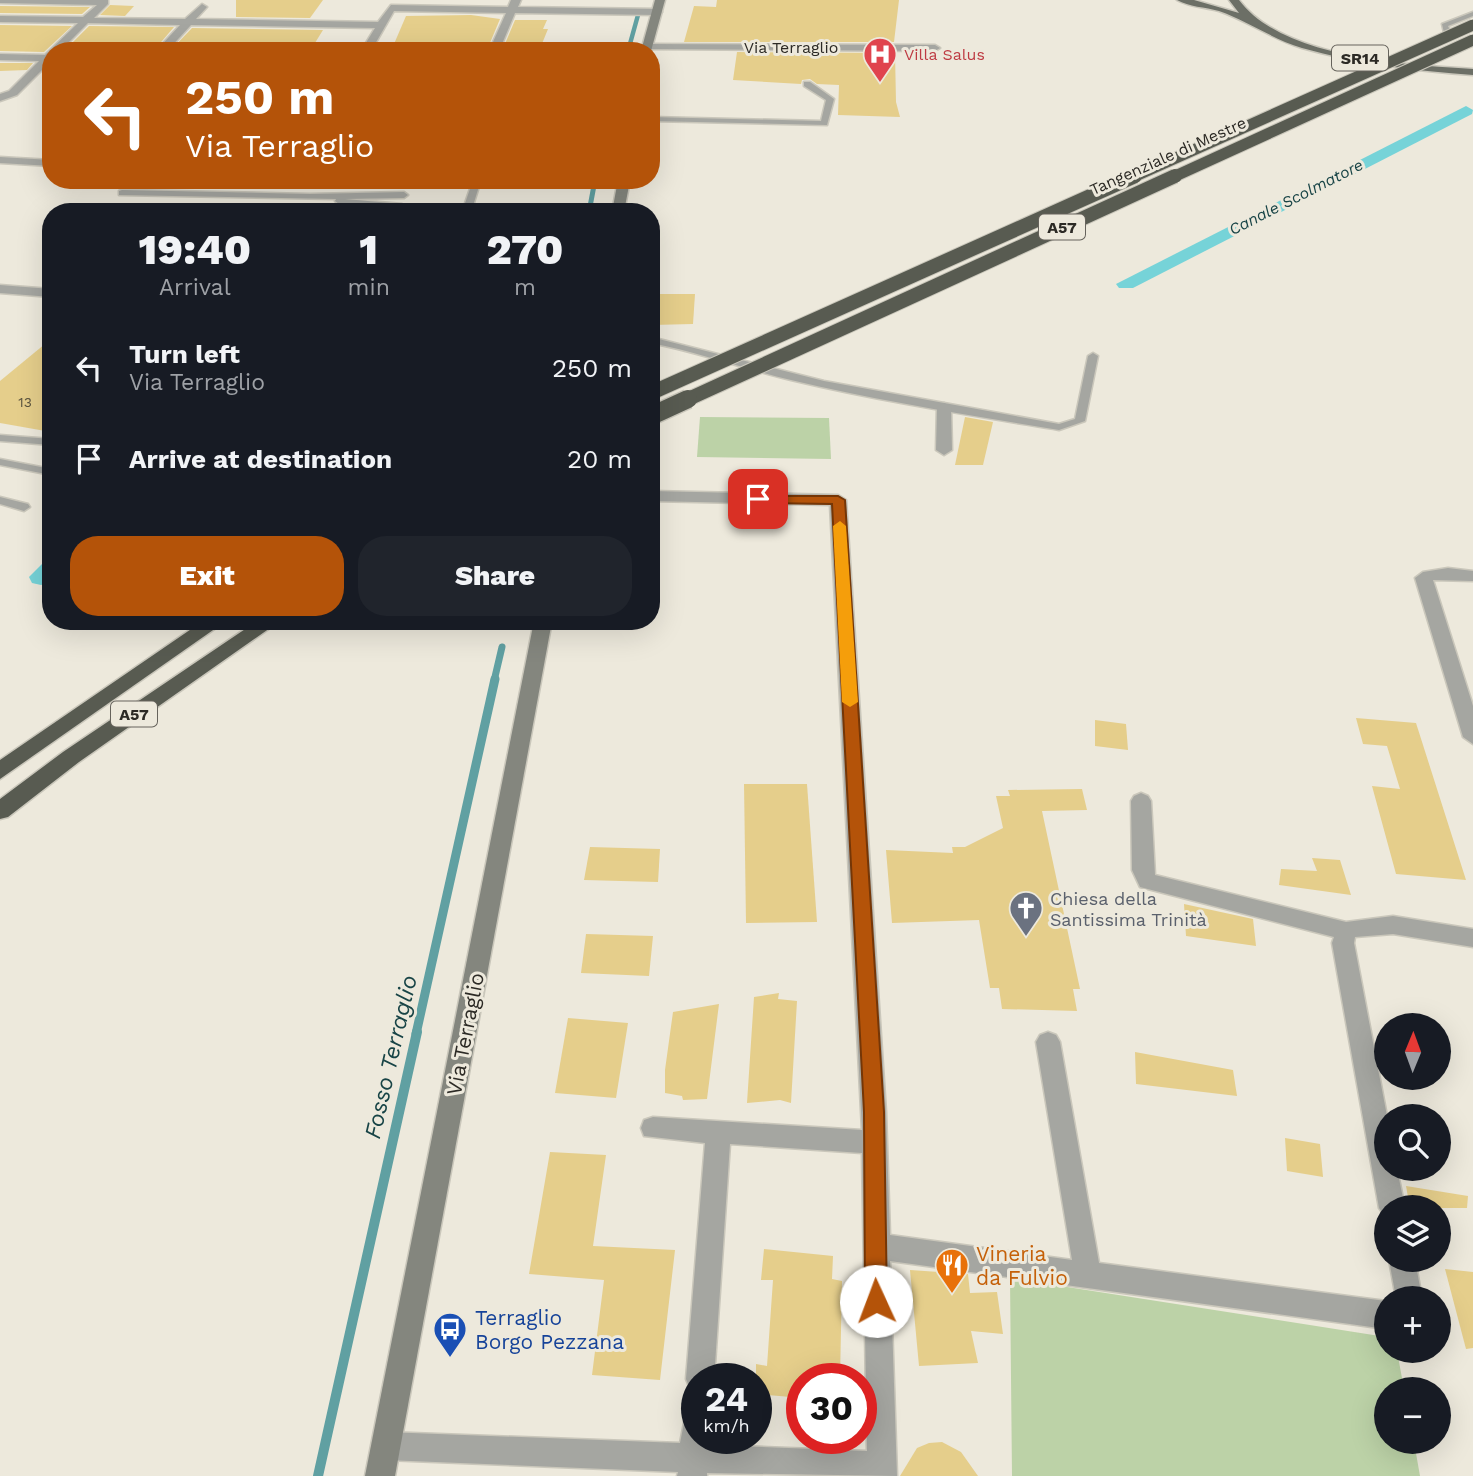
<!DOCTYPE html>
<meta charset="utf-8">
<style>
:root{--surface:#171b24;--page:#20242c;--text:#f1f3f6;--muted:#9ea1a6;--accent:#b45309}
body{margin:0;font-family:"Work Sans",sans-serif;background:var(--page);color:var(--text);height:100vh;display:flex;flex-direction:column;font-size:26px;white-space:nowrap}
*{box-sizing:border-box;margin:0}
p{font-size:23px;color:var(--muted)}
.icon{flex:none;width:38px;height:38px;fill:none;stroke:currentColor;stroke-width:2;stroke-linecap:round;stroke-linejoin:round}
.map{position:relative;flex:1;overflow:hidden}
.panel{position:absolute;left:42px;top:203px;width:618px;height:427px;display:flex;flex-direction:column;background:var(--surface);border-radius:28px;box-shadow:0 7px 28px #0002}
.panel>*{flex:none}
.guide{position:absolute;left:42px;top:42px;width:618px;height:147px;border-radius:28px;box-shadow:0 7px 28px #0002;background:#b45309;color:#fff;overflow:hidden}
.needle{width:46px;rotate:1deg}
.controls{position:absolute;left:1374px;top:1013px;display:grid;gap:14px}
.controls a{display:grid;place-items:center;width:77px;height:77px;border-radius:50%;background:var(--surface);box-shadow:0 7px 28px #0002;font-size:35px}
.speed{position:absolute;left:681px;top:1363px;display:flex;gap:14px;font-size:35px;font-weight:700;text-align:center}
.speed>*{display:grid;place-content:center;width:91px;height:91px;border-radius:50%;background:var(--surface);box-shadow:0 7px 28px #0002;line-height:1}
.speed small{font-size:18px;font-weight:400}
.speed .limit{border:10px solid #d22;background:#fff;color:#111}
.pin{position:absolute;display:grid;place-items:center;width:60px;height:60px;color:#fff;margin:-30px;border-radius:14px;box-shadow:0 4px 10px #0006}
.me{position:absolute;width:77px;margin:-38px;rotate:358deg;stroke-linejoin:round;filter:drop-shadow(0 0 5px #0008)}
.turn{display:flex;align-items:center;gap:24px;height:147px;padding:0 28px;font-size:32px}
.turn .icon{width:91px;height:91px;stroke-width:2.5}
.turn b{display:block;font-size:49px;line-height:60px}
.eta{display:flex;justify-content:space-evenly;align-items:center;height:119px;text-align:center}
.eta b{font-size:42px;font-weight:800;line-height:49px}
.action{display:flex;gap:14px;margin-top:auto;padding:14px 28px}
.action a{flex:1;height:80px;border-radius:28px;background:var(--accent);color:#fff;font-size:28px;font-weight:800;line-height:80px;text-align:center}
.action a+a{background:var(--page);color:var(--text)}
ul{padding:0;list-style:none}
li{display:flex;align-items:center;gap:21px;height:91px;padding:0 28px}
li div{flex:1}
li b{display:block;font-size:26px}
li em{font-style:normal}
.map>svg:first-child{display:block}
</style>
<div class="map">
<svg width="1473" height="1476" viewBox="0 0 1473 1476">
<rect width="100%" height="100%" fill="#ede9dc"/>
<g fill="#bcd2a7">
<path d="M346,180H401L397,189L342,188Z"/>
<path d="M700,417L829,418L831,459L697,457Z"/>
<path d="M1010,1278L1386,1337V1351H1397L1404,1389L1386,1390V1442H1414L1420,1476H1012Z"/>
</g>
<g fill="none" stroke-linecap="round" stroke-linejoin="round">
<path stroke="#60a0a2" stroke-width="4.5" d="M628,51L638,15"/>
<path stroke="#60a0a2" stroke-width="5" d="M589,212L595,180"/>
<path stroke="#60a0a2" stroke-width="7" d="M494,681L502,647"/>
<path stroke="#60a0a2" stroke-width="9" d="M416,1034L495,679"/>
<path stroke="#60a0a2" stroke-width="10" d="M318,1476L417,1032"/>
<g fill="#76d3d8" fill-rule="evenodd">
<path d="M1466,106L1473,110L1472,114L1133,288H1119L1116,284Z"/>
<path d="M51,562V582L41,585L32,583L29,577L42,564Z"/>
</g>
</g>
<g fill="#e5ce8b">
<path d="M236,0H323L310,18L236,17Z"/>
<path d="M717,0H899L894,42H684L694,6L716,7Z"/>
<path d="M110,5L134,6L125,16L100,15Z"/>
<path d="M0,6L90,7L82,14L0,13Z"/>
<path d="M471,15L500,19L487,50L391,51L406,16Z"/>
<path d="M515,20H547L543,29H548L539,51H502Z"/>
<path d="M0,25L72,26L44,52L0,51Z"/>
<path d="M89,26L174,27L156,48L65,50Z"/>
<path d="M192,28L323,30L310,51H177L179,48H173Z"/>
<path d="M737,52L895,53L896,102L900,117L838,115L839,85L817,84L810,79L802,80L801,84L733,80Z"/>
<path d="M0,63H33L27,70L0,71Z"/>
<path d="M655,294H695L693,324L652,325Z"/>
<path d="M51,339V432L0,423V381Z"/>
<path d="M965,417L993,422L983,465H955Z"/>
<path d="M1356,718L1416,723L1466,880L1396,874L1372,786L1400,789L1387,746L1363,744Z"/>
<path d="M1095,720L1126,724L1128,750L1095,746Z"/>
<path d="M744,784H807L817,922L746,923Z"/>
<path d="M1082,789L1087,810L1042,811L1080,989H1073L1077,1011L1002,1009L999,988H990L979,920L892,923L886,850L953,853L952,847H965L1003,828L996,796H1010L1008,790Z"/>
<path d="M590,847L660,849L658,882L584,880Z"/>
<path d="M1312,858L1340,860L1351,895L1279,885L1281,869L1317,871Z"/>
<path d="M1184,904L1253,919L1256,946L1186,936Z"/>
<path d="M586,934L653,936L649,976L581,973Z"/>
<path d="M779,993L778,999L797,1001L791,1103L780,1100L747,1103L754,997Z"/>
<path d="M719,1004L707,1099L683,1100L682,1096L665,1093V1070L673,1012Z"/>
<path d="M568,1018L628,1023L616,1098L555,1093Z"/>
<path d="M1135,1052L1233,1070L1237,1096L1136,1084Z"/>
<path d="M1285,1138L1320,1144L1323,1177L1287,1171Z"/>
<path d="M550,1152L606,1155L593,1246L675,1250L660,1380L592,1375L604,1280L529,1274Z"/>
<path d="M1406,1186L1468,1196L1467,1208H1410Z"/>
<path d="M764,1249L833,1256L832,1279L842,1281L840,1379H802V1398L756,1394V1364L767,1366L773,1280H761Z"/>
<path d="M1445,1269L1473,1272V1348L1466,1349Z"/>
<path d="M910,1270L968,1274L970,1293L997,1292L1003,1334L971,1331L978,1363L919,1366Z"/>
<path d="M942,1442L961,1452L978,1476H900L917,1448L929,1443Z"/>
</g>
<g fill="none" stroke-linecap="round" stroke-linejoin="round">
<defs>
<g id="service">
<path d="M1473,12V16L1448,26L1452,35L1445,37L1442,24Z"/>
<path d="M804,82H810L834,99L827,125L651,121V117L821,121L826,100L804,86Z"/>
<path d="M473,180H481L471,212H462Z"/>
<path d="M122,190L310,194L404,192L408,195L404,198L345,199L402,204V208L399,209L339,204L335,201L336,199L119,195V191Z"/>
<path d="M651,337L824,381L1059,424L1075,419L1088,356L1093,353L1098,356L1085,421L1059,430C969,415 879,401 791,380C744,369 698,352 651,343Z"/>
<path d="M0,435L51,439V445L0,441Z"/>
<path d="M0,459L51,469V475L0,465Z"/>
<path d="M0,497L28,504L30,507L24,511L0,504Z"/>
</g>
<g id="minor">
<path d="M0,0H108V4L94,18L185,19L202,4L207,7L196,19L378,22L391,5L508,7L511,0H521L518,7L657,9L662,12L657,15L515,13L499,51H489L506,13L394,11L371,51H361L375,28L191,25L167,51H156L180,25L88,23L60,51H51V61L17,95L0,101V94L9,91L39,61L0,60V54L45,55L78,23L0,22V16L83,17L97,5L0,3Z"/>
<path d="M647,44L935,45L940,48L935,51L643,49Z"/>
<path d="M0,157L51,160V166L0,163Z"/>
<path d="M0,285L51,289V297L0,293Z"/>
<path d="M944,403L951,407L952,450L944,455L936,450L937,407Z"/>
<path d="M651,491L838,495L846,500L886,1112L890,1235L1072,1260L1036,1042L1040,1035L1048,1032L1056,1035L1060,1042L1099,1263L1386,1301V1329L890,1261L897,1476L707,1473V1476H677L678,1472L386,1460L376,1456L372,1446L376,1436L386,1432L680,1443L686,1413L696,1409V1438H709V1445L867,1451L862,1153L730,1144L714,1379H696V1392L690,1389L686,1379L705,1143L644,1136L641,1128L644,1120L653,1117L862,1130L830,505L651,501Z"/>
<path d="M1448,568L1473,571V581L1433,580L1473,706V744L1463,737L1415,578L1423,572Z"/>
<path d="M1141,793L1148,796L1151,801L1155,875L1346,922L1393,916L1473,929V947L1393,934L1355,937L1354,943L1387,1116L1386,1169H1397L1405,1208H1386V1218L1379,1208L1332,943L1334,937L1140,887L1132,870L1131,801L1134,796Z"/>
<path d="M1389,1260H1415L1422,1298H1396Z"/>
</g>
<g id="secondary">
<path d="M655,0H665L651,51H641Z"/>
<path d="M618,180H630L624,212H612Z"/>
<path d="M534,621H552L395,1476H365Z"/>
</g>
<path id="primary" d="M1177,0H1194L1239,13L1229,0H1239C1282,58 1405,65 1473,69V75C1416,71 1358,64 1302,48C1272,39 1248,21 1219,11C1205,7 1189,7 1177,0Z"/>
<g id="motorway">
<path d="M203,621H226L0,779V760Z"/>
<path d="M257,621H280L79,762L8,817L0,819V799L63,752Z"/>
</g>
</defs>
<use href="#service" stroke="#cac7bb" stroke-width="3"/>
<use href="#minor" stroke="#cac7bb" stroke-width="3"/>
<use href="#secondary" stroke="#cac7bb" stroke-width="3"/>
<use href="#primary" stroke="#cac7bb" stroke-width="3"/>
<use href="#motorway" stroke="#cac7bb" stroke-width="3"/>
<use href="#service" fill="#a5a6a1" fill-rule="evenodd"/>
<use href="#minor" fill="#a5a6a1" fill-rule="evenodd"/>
<use href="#secondary" fill="#84867e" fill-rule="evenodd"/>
<use href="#primary" fill="#6c6f66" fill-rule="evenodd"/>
<use href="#motorway" fill="#585b51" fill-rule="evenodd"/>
<defs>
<g id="motorway-bridge-far2">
<path d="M1131,178L1473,25"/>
<path d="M1171,178L1473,40"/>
</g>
<g id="motorway-bridge-far1">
<path d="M651,393L1135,176"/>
<path d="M684,401L1175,176"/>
</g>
<path id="motorway-bridge" d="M651,416L688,399"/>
</defs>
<use href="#motorway-bridge-far2" stroke="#cac7bb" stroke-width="13" stroke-linecap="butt"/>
<use href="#motorway-bridge-far1" stroke="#cac7bb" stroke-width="16" stroke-linecap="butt"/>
<use href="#motorway-bridge" stroke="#cac7bb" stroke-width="21" stroke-linecap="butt"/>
<use href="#motorway-bridge-far2" stroke="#585b51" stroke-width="11"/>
<use href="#motorway-bridge-far1" stroke="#585b51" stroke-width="14"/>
<use href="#motorway-bridge" stroke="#585b51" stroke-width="18"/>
</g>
<path fill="#b45309" stroke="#753606" stroke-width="2" d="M753,496H838L845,500L884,1112L887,1301L884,1309L876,1312L868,1309L865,1301L864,1112L832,504L758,503L751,499Z"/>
<path fill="#f59e0b" d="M840,521L846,526L858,702L850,707L842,702L833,526Z"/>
<defs>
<symbol id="hospital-pin" viewBox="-11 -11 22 30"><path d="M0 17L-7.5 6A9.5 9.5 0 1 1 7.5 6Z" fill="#e0444e" stroke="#ede9dc"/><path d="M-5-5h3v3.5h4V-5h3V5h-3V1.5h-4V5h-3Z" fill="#fff"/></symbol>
<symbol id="church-pin" viewBox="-11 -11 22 30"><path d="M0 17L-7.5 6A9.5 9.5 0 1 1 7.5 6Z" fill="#6b7280" stroke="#ede9dc"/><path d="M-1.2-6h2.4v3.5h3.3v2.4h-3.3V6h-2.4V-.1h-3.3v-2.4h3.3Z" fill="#fff"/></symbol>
<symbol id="restaurant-pin" viewBox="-11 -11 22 30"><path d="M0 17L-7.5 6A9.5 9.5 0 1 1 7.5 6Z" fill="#e8710a" stroke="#ede9dc"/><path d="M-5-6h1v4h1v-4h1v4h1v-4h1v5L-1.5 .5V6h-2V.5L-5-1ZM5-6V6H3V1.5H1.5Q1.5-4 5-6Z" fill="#fff"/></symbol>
<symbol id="bus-pin" viewBox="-11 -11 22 30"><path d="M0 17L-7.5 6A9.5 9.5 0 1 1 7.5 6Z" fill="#1a4fb4" stroke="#ede9dc"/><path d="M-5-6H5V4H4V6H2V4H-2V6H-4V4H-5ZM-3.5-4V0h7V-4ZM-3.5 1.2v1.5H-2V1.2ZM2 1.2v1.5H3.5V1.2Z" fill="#fff"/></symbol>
</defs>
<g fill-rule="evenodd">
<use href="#hospital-pin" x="861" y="35" width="38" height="52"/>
<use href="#church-pin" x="1007" y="889" width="38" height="52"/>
<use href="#restaurant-pin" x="933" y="1246" width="38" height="52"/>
<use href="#bus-pin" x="431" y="1310" width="38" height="52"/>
</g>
<g text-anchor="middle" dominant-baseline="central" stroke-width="6" stroke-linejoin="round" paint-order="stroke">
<g font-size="14" fill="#5a533e">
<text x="25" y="402">13</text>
</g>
<g font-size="16" fill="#2c2a25" stroke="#ede9dc">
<text x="791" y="47">Via Terraglio</text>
<text transform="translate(1168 156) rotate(-24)">Tangenziale di Mestre</text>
</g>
<g font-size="16" fill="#be3a42" stroke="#ede9dc" text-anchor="start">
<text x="904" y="54">Villa Salus</text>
</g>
<g fill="#ede9dc" stroke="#66635c" stroke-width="2">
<rect x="1332" y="45.5" width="56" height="25" rx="5"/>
<rect x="1039" y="214.5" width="46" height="25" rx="5"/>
<rect x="111" y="701.5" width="46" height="25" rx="5"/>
</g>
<g font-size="16" font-weight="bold" fill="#2c2a25">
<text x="1360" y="58">SR14</text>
<text x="1062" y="227">A57</text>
<text x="134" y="714">A57</text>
</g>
<g font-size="16" font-style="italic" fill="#184446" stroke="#ede9dc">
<text transform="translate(1296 197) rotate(-27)">Canale Scolmatore</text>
</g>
<g font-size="18" fill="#5b616d" stroke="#ede9dc" text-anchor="start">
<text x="1050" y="898">Chiesa della<tspan x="1050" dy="21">Santissima Trinità</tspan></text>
</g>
<g font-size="21" fill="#2c2a25" stroke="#ede9dc">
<text transform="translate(465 1034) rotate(-79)">Via Terraglio</text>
</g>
<g font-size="21" fill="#c56008" stroke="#ede9dc" text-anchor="start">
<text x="976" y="1253">Vineria<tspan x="976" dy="24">da Fulvio</tspan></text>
</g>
<g font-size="21" fill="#164399" stroke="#ede9dc" text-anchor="start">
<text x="475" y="1317">Terraglio<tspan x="475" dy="24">Borgo Pezzana</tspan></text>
</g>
<g font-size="23" font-style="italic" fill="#184446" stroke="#ede9dc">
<text transform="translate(391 1057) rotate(-77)">Fosso Terraglio</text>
</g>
</g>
</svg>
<div class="controls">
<a><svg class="needle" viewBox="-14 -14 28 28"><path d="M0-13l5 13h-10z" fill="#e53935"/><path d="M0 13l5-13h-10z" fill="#9ea1a6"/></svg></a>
<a><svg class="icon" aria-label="search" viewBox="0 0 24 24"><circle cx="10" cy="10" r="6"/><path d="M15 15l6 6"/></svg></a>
<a><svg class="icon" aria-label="layers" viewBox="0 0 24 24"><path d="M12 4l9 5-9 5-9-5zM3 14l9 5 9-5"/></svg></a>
<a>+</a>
<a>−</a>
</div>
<div class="speed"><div>24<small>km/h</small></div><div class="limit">30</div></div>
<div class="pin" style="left:758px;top:499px;background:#d93025"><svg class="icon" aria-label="arrive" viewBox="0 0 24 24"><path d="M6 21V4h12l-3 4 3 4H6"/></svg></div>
<svg class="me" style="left:876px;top:1301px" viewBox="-20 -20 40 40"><circle r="19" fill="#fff"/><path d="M0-13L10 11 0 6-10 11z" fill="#b45309"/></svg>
<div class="guide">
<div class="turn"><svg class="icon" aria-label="left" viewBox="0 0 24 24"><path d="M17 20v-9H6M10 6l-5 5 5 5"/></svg><div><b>250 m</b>Via Terraglio</div></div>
</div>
<section class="panel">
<div class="eta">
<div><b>19:40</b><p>Arrival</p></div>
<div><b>1</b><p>min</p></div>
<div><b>270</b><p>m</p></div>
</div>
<ul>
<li><svg class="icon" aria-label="left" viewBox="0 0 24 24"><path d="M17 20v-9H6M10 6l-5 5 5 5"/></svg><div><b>Turn left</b><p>Via Terraglio</p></div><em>250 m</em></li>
<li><svg class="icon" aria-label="arrive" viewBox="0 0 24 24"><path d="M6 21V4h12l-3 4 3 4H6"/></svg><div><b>Arrive at destination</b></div><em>20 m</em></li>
</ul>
<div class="action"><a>Exit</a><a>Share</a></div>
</section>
</div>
